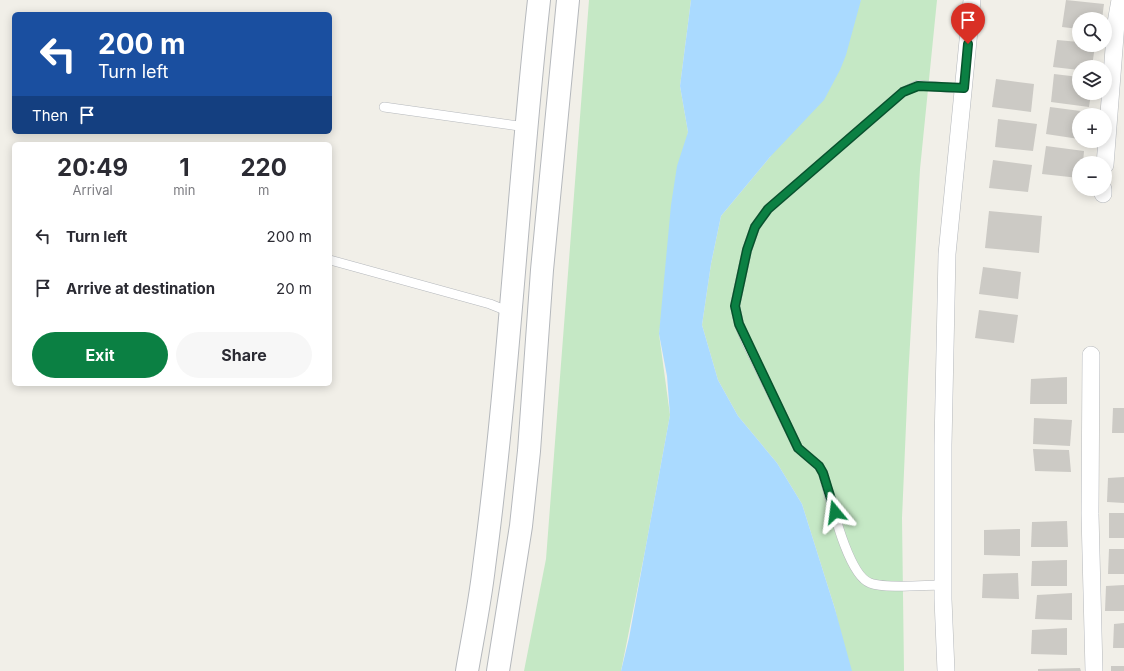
<!DOCTYPE html>
<meta charset="utf-8">
<style>
:root{--surface:#fff;--page:#f7f7f7;--text:#2b2b33;--muted:#7c7c81;--accent:#0b8043}
body{margin:0;font-family:Inter,sans-serif;background:var(--page);color:var(--text);height:100vh;display:flex;flex-direction:column;font-size:15px;white-space:nowrap}
*{box-sizing:border-box;margin:0}
p{font-size:13px;color:var(--muted)}
.icon{flex:none;width:22px;height:22px;fill:none;stroke:currentColor;stroke-width:2;stroke-linecap:round;stroke-linejoin:round}
.map{position:relative;flex:1;overflow:hidden}
.panel{position:absolute;left:12px;top:142px;width:320px;height:244px;display:flex;flex-direction:column;background:var(--surface);border-radius:6px;box-shadow:0 2px 10px #0003}
.panel>*{flex:none}
.hud{position:absolute;left:12px;top:12px;width:320px;height:122px;border-radius:6px;box-shadow:0 2px 10px #0003;background:#1a4fa0;color:#fff;overflow:hidden}
.tools{position:absolute;left:1072px;top:12px;display:grid;gap:8px}
.tools a{display:grid;place-items:center;width:40px;height:40px;border-radius:50%;background:var(--surface);box-shadow:0 2px 10px #0003;font-size:20px}
.pin{position:absolute;display:grid;place-items:center;width:34px;height:34px;color:#fff;margin:-41px -17px;border-radius:50% 50% 50% 0;rotate:-45deg;box-shadow:0 0 4px #0007}
.pin .icon{rotate:45deg}
.me{position:absolute;width:44px;margin:-22px;rotate:344deg;stroke-linejoin:round;filter:drop-shadow(0 0 3px #0008)}
.turn{display:flex;align-items:center;gap:14px;height:84px;padding:0 20px;font-size:18px}
.turn .icon{width:52px;height:52px;stroke-width:2.5}
.turn b{display:block;font-size:28px;line-height:34px}
.then{display:flex;align-items:center;height:38px;padding:0 20px;background:#0003;gap:8px;font-size:15px}
.eta{display:flex;justify-content:space-evenly;align-items:center;height:68px;text-align:center}
.eta b{font-size:24px;font-weight:700;line-height:28px}
.button{display:flex;gap:8px;margin-top:auto;padding:8px 20px}
.button a{flex:1;height:46px;border-radius:24px;background:var(--accent);color:#fff;font-size:16px;font-weight:700;line-height:46px;text-align:center}
.button a+a{background:var(--page);color:var(--text)}
ul{padding:0;list-style:none}
li{display:flex;align-items:center;gap:12px;height:52px;padding:0 20px}
li div{flex:1}
li b{display:block;font-size:15px}
li em{font-style:normal}
.map>svg:first-child{display:block}
</style>
<div class="map">
<svg width="1124" height="671" viewBox="0 0 1124 671">
<rect width="100%" height="100%" fill="#f1efe8"/>
<g fill="#c5e8c5">
<path d="M589,0H691L680,86L688,132L659,334L670,415L645,551L621,671H524L546,559Z"/>
<path d="M861,0H937L920,169L908,379L902,518L904,671H849L835,609L802,504L777,463L738,416L718,380L702,325L711,264L721,216L770,157Z"/>
</g>
<path fill="#aadaff" d="M691,0H861L846,55L840,70L824,100L770,157L721,216L711,264L702,325L718,380L738,416L777,463L802,504L835,609L852,671H621L629,638L670,415L667,376L659,334L671,205L677,166L688,132L680,86Z"/>
<g fill="#cccac5">
<path d="M1066,0L1104,4L1102,19H1079V29L1062,27Z"/>
<path d="M1057,40L1079,42V45H1095L1092,67H1079V70L1053,67Z"/>
<path d="M1054,74L1079,77V93H1091L1089,107L1051,102Z"/>
<path d="M996,79L1034,84L1031,112L992,107Z"/>
<path d="M1050,107L1088,112V115H1079V139L1046,134Z"/>
<path d="M998,119L1037,124L1033,151L995,147Z"/>
<path d="M1046,146L1084,151L1083,163H1079V178L1042,174Z"/>
<path d="M993,160L1032,165L1028,192L989,188Z"/>
<path d="M989,211L1042,216L1039,253L985,248Z"/>
<path d="M983,267L1021,272L1018,299L979,294Z"/>
<path d="M979,310L1018,315L1014,343L975,338Z"/>
<path d="M1067,377V404H1030L1031,379Z"/>
<path d="M1113,408H1124V433H1112Z"/>
<path d="M1034,418L1072,420L1070,446L1033,444Z"/>
<path d="M1033,449L1069,450L1071,472L1035,471Z"/>
<path d="M1124,477V503L1107,502L1108,478Z"/>
<rect x="1109" y="513" width="15" height="25"/>
<path d="M1067,521L1068,547H1031L1032,522Z"/>
<path d="M1020,529V556L984,555V530Z"/>
<path d="M1109,549H1124V574H1108Z"/>
<path d="M1067,560V586H1031L1032,561Z"/>
<path d="M1018,573L1019,599L982,598L983,574Z"/>
<path d="M1124,585V611H1105L1106,586Z"/>
<path d="M1072,593V620L1035,619L1037,595Z"/>
<path d="M1124,623V648H1113L1114,624Z"/>
<path d="M1067,628V655L1031,654L1032,630Z"/>
<rect x="1111" y="666" width="13" height="5"/>
<path d="M1080,668L1081,671H1038V669Z"/>
</g>
<g fill="none" stroke-linecap="round" stroke-linejoin="round">
<defs>
<g id="service">
<path d="M384,107L526,127"/>
<path d="M330,260L490,304L510,312"/>
<path d="M943,585C924,585 886,589 870,583C847,575 830,496 823,473L819,466L798,448L746,341L739,324L735,306L747,250L755,227L768,209L903,92L918,85L964,89"/>
</g>
<g id="minor">
<path d="M1105,165L1116,23L1120,0"/>
<path d="M1103,194V189"/>
<path d="M1091,355L1090,514L1094,671"/>
<path d="M946,671L943,599V445L947,254L972,0"/>
</g>
<g id="tertiary">
<path d="M467,671C473,636 480,602 484,567C509,379 518,189 539,0"/>
<path d="M498,671L521,526L529,451L542,270L568,0"/>
</g>
</defs>
<use href="#service" stroke="#b5b8bc" stroke-width="10"/>
<use href="#minor" stroke="#b5b8bc" stroke-width="18"/>
<use href="#tertiary" stroke="#b5b8bc" stroke-width="24"/>
<use href="#service" stroke="#fff" stroke-width="9"/>
<use href="#minor" stroke="#fff" stroke-width="17"/>
<use href="#tertiary" stroke="#fff" stroke-width="22"/>
</g>
<g fill="none" stroke-linecap="round" stroke-linejoin="round">
<defs>
<path id="route" d="M835,512L823,473L819,466L798,448L739,324L735,306L747,250L755,227L768,209L903,92L918,86L964,88L968,44"/>
</defs>
<use href="#route" stroke="#07532c" stroke-width="10"/>
<use href="#route" stroke="#0b8043" stroke-width="7"/>
</g>
</svg>
<div class="tools">
<a><svg class="icon" aria-label="search" viewBox="0 0 24 24"><circle cx="10" cy="10" r="6"/><path d="M15 15l6 6"/></svg></a>
<a><svg class="icon" aria-label="layers" viewBox="0 0 24 24"><path d="M12 4l9 5-9 5-9-5zM3 14l9 5 9-5"/></svg></a>
<a>+</a>
<a>−</a>
</div>
<div class="pin" style="left:968px;top:44px;background:#d93025"><svg class="icon" aria-label="arrive" viewBox="0 0 24 24"><path d="M6 21V4h12l-3 4 3 4H6"/></svg></div>
<svg class="me" style="left:835px;top:512px" viewBox="-20 -20 40 40"><path d="M0-17L14 15 0 8-14 15z" fill="#0b8043" stroke="#fff" stroke-width="4"/></svg>
<div class="hud">
<div class="turn"><svg class="icon" aria-label="left" viewBox="0 0 24 24"><path d="M17 20v-9H6M10 6l-5 5 5 5"/></svg><div><b>200 m</b>Turn left</div></div>
<div class="then">Then<svg class="icon" aria-label="arrive" viewBox="0 0 24 24"><path d="M6 21V4h12l-3 4 3 4H6"/></svg></div>
</div>
<section class="panel">
<div class="eta">
<div><b>20:49</b><p>Arrival</p></div>
<div><b>1</b><p>min</p></div>
<div><b>220</b><p>m</p></div>
</div>
<ul>
<li><svg class="icon" aria-label="left" viewBox="0 0 24 24"><path d="M17 20v-9H6M10 6l-5 5 5 5"/></svg><div><b>Turn left</b></div><em>200 m</em></li>
<li><svg class="icon" aria-label="arrive" viewBox="0 0 24 24"><path d="M6 21V4h12l-3 4 3 4H6"/></svg><div><b>Arrive at destination</b></div><em>20 m</em></li>
</ul>
<div class="button"><a>Exit</a><a>Share</a></div>
</section>
</div>
